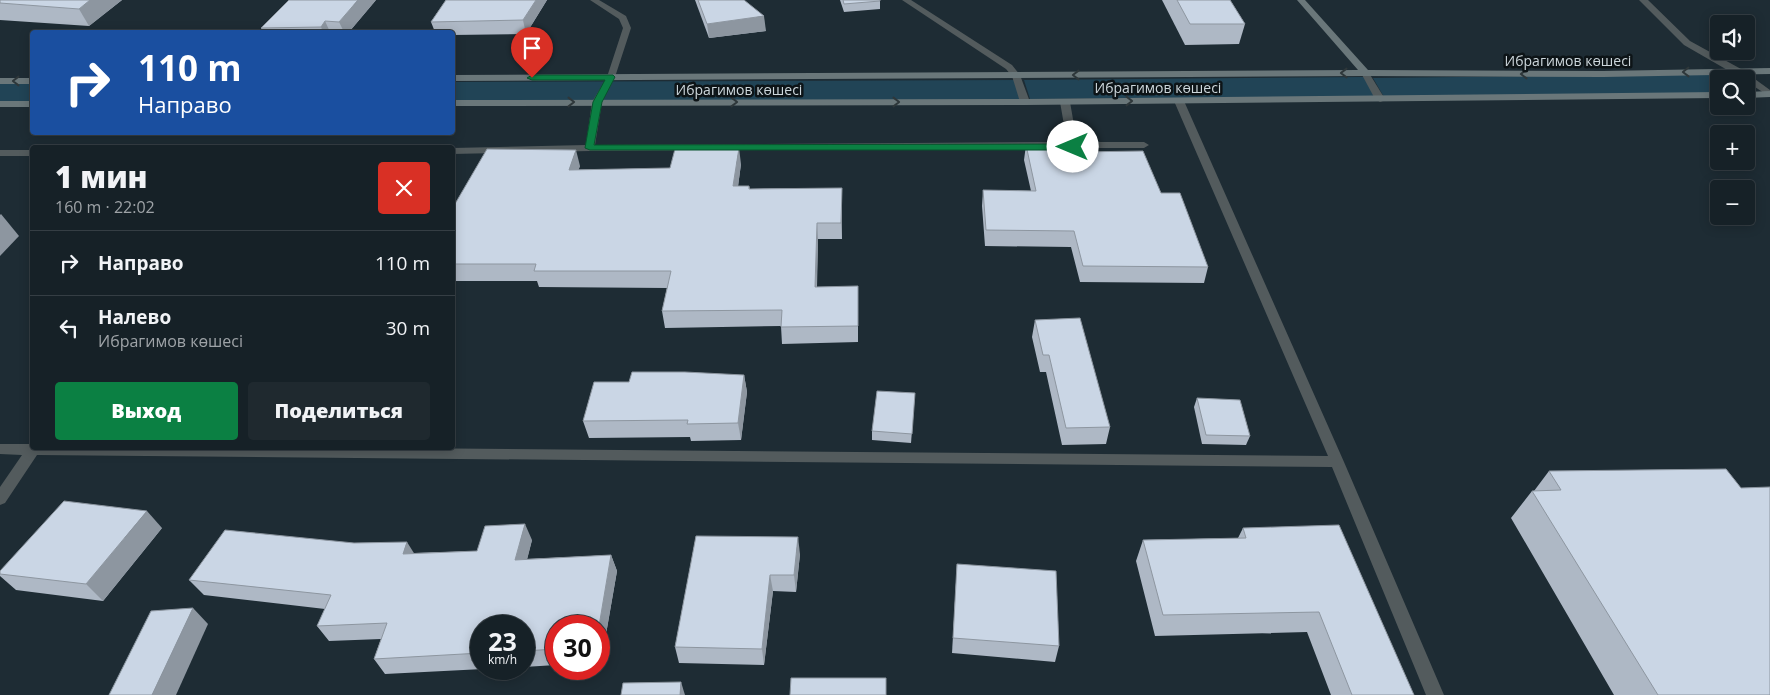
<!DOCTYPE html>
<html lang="ru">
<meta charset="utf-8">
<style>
:root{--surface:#162127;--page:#1f292f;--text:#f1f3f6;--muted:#9ea3a7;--line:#353e44;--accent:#0b8043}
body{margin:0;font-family:"Open Sans",sans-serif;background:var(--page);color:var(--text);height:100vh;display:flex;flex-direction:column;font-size:19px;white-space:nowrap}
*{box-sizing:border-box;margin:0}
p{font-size:16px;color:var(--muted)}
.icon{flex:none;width:28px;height:28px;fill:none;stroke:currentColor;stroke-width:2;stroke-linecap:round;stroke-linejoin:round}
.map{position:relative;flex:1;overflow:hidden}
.panel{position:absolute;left:30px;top:145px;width:425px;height:305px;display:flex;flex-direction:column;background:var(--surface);border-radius:5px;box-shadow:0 2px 12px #0003,0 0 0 1px var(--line)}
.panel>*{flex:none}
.top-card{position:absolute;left:30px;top:30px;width:425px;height:105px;border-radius:5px;box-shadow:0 2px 12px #0003,0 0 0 1px var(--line);background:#1a4fa0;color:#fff;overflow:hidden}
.controls{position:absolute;left:1710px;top:15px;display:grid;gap:10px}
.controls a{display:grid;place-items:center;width:45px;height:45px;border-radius:5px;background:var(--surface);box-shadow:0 2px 12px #0003,0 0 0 1px var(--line);font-size:25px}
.speed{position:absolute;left:470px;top:615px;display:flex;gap:10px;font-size:25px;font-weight:700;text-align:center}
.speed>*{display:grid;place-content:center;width:65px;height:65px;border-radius:50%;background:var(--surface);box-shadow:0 2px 12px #0003,0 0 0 1px var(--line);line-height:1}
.speed small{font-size:12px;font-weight:400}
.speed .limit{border:8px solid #d22;background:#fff;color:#111}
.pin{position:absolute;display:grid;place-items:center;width:42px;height:42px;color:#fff;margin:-51px -21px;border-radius:50% 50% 50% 0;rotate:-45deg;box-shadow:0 0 5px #0007}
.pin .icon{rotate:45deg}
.me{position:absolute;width:55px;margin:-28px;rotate:270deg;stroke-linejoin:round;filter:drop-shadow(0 0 4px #0008)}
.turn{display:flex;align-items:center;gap:18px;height:105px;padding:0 25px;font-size:22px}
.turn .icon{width:65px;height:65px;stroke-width:2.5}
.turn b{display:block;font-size:35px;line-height:42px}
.round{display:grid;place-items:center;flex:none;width:52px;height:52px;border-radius:5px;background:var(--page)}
.overview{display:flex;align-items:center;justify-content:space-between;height:85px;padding:0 25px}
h1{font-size:30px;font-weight:800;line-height:38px}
.cta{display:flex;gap:10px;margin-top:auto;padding:10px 25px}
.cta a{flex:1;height:58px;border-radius:5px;background:var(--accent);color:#fff;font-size:20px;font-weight:800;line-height:58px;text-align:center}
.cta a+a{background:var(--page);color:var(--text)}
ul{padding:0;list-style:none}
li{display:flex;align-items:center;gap:15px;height:65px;padding:0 25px;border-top:1px solid var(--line)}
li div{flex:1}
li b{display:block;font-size:19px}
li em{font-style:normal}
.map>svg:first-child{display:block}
</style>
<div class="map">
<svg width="1770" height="695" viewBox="0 0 1770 695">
<rect width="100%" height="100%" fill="#1e2c34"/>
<g fill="#214456">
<path d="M1738,74L1745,79H1719V94L1384,97L1373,78Z"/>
<path d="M1364,77L1375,97L1030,99L1024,80Z"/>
<path d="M1014,80L1020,100L453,101L452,82Z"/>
<rect x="0" y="83" width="32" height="19"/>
</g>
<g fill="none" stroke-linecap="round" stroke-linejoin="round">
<g fill="#535b5d" fill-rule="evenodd">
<path d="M590,0H599L626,16L631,28L615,77L602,102L595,145L1067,142L1060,102L1065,99L1070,102L1077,142H1144L1149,145L1144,148H1077L1073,150L1069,148L590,151L452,154V148L586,145L592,102L607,77L623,28L619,19Z"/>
<path d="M902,0H911L1012,65L1020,75L1030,102L1028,104L1025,105L1020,102L1012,76L1006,69Z"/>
<path d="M1639,0H1648L1690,41L1741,69L1770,90V97L1746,81V79H1743L1684,45Z"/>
<path d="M1365,70L1369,73L1385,99L1383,101L1380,102L1375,99L1361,73Z"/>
<path d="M1179,98L1184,101L1344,462L1444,695H1426L1332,467L37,455L5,503L0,505V487L22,455L0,454V444H32V448H398L1328,456L1174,101Z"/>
<rect x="0" y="150" width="32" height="6"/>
</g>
<g fill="#6a777a" fill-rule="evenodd">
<path d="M1297,0H1305L1368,70L1603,71L1770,68V74L1603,77L1365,76L452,81V75L1358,70Z"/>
<rect x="0" y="78" width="32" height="6"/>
<path d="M1770,91V97L1746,98V92Z"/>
<path d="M1719,92V98L1025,105L452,106V100L1025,99Z"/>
<rect x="0" y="101" width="32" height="6"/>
</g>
</g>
<g fill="#aeb8c5">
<path d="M0,0H122L89,26L0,20Z"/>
<path d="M376,0L349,32H263L261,28Z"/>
<path d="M446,0H547L526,34L452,35V32H435L431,22Z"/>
<path d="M695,0H744L766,31L709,38Z"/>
<path d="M840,0H880V9L844,12Z"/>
<path d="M1162,0H1230L1245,24L1239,44L1185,45Z"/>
<path d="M1026,145L1076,152L1161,193L1208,267L1204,283L1080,282L1071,247L985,246L982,206L983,190L1031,191L1024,160Z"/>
<path d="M741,164L738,186H749L750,189L842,188V239H818L817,287L858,303V342L782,344L781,326L665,328L662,311L667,288L539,287L537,281H452V209L580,166L578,170L670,168Z"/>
<path d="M1035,320L1110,427L1106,444L1062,445L1046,372H1040L1032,337Z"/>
<path d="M744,375L747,392L741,440L691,441L690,437L589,438L583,421L629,382Z"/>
<path d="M915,393L911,443L872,440V431Z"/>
<path d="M1197,398L1250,436L1246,445L1202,444L1194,407Z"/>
<path d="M1549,471L1741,488L1770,695H1614L1511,518L1532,491H1534Z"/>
<path d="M162,528L103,601L16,590L0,576V571Z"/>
<path d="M1243,528L1414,695H1331L1307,632L1155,636L1136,561L1143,540L1238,538Z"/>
<path d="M696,536L800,554L796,592L773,591L764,665L679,663L675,647Z"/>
<path d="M532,540L527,559L611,555L617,571L601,663H599V626H556V665L524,667V626H481V669H483L385,674L374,659L381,639L329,641L317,626L325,609L204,595L189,580L354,543L414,553L477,551Z"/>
<path d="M957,564L1059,646L1055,662L952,653Z"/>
</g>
<g fill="#8d96a0">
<path d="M90,0H122L89,26L79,9Z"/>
<path d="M358,0H376L349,32H344L339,22Z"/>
<path d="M536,0H547L526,34L523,20Z"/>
<path d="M764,16L766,31L709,38L707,24Z"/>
<path d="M325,21L330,32H323L321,27Z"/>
<path d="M739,148L741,164L736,202L733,186Z"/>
<path d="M576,150L580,166L573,186L569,170Z"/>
<path d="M842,188V239L841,223Z"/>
<path d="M1,214L19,236L0,256V215Z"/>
<path d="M817,223L818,239L816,303L815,287Z"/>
<path d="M744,375L747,392L741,440L738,423Z"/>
<path d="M147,511L162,528L103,601L86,584Z"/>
<path d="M525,524L532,540L523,576L515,560Z"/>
<path d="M798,537L800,554L796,592L794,575Z"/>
<path d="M407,542L417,558L403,554Z"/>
<path d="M611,555L617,571L601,663L599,657V626Z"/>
<path d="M770,575L773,591L764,665L762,649Z"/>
<path d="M193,608L208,624L176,695H152Z"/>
<path d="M681,682L685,695H680Z"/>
</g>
<g fill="#cad6e5" stroke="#8d96a0">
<path d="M0,0H90L79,9L0,3Z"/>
<path d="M289,0H358L339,22L325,21L321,27L261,28Z"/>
<path d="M446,0H536L523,20L431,22Z"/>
<path d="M698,0H744L764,16L707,24Z"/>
<path d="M843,0H880V1L844,4Z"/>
<path d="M1177,0H1230L1245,24H1190Z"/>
<path d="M1073,144L1076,152L1143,151L1161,193H1180L1208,267L1083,266L1074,231L986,230L983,190L1036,191L1026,145Z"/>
<path d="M739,148L733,186H749V189L842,188L841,223H817L815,287L858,286V326L781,327L782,310L662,311L671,271H534L536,264H452V209L487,149L576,150L569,170L670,168L675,149Z"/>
<path d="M1080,318L1110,427L1066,428L1049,355H1043L1035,320Z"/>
<path d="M632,372H685L744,375L738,423L687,424L688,420L583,421L594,382H629Z"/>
<path d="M877,391L915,393L912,434L872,431Z"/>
<path d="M1197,398L1240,400L1250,436L1206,435Z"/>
<path d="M1726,469L1741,488L1770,487V695H1658L1532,491L1561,490L1549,471Z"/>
<path d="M64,501L147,511L86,584L0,574V571Z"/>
<path d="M525,524L515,560L611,555L599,626H556V649L524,651V626H481V653L374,659L387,623L317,626L331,595L189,580L225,530L354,543L407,542L403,554L477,551L485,526Z"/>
<path d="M1339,525L1414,695H1352L1319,612L1163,615L1143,540L1246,538L1243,528Z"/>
<path d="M696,536L798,537L794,575H770L762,649L675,647Z"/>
<path d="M957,564L1056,571L1059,646L953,638Z"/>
<path d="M193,608L152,695H109L151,611Z"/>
<path d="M791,678H886V695H790Z"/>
<path d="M681,682L680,695H621L623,683Z"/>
</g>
<defs><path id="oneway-chevron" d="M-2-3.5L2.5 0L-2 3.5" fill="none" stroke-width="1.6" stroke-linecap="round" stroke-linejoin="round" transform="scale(1.25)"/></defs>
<g stroke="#2e373a">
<use href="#oneway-chevron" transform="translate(1686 72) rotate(179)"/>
<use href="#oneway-chevron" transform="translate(1344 73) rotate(180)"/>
<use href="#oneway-chevron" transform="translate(1524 74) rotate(-180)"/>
<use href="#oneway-chevron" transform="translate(1076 75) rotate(180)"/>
<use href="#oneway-chevron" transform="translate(16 81) rotate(180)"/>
<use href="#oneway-chevron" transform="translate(1129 101)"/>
<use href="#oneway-chevron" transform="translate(571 102)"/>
<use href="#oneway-chevron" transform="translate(734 102)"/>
<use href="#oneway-chevron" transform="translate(896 102)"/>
</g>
<path fill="#0b8043" stroke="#07532c" d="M613,75L615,77L602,102L594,145L1073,144L1077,147L1073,150H590L585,148L593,102L605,80H532L527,78L532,75Z"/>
<g text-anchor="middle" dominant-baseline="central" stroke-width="5" stroke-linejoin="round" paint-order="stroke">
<g font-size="14" fill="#cdd7dc" stroke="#0d1417">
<text x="1568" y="60">Ибрагимов көшесі</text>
<text x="1158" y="87">Ибрагимов көшесі</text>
<text x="739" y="89">Ибрагимов көшесі</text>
</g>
</g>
</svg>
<div class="controls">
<a><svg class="icon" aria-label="sound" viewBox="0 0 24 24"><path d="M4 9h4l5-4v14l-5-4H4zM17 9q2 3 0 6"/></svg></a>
<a><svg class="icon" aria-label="search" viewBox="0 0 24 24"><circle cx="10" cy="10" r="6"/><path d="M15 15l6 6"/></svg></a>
<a>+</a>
<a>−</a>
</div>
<div class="speed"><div>23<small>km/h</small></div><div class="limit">30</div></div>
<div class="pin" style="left:532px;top:78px;background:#d93025"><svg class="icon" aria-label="arrive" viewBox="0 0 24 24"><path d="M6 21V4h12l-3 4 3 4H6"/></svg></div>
<svg class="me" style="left:1073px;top:147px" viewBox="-20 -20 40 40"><circle r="19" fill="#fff"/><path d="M0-13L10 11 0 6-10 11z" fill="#0b8043"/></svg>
<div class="top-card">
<div class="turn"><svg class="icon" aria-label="right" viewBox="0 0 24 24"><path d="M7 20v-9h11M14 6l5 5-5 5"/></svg><div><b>110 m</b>Направо</div></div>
</div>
<section class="panel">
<div class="overview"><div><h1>1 мин</h1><p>160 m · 22:02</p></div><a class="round" style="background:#d93025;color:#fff"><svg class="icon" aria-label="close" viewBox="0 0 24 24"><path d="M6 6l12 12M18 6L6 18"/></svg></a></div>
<ul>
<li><svg class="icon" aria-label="right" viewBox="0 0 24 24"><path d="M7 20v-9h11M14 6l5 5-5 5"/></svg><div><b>Направо</b></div><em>110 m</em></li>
<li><svg class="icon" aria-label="left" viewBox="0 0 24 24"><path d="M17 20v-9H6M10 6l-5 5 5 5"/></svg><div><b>Налево</b><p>Ибрагимов көшесі</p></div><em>30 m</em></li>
</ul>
<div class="cta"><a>Выход</a><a>Поделиться</a></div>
</section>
</div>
